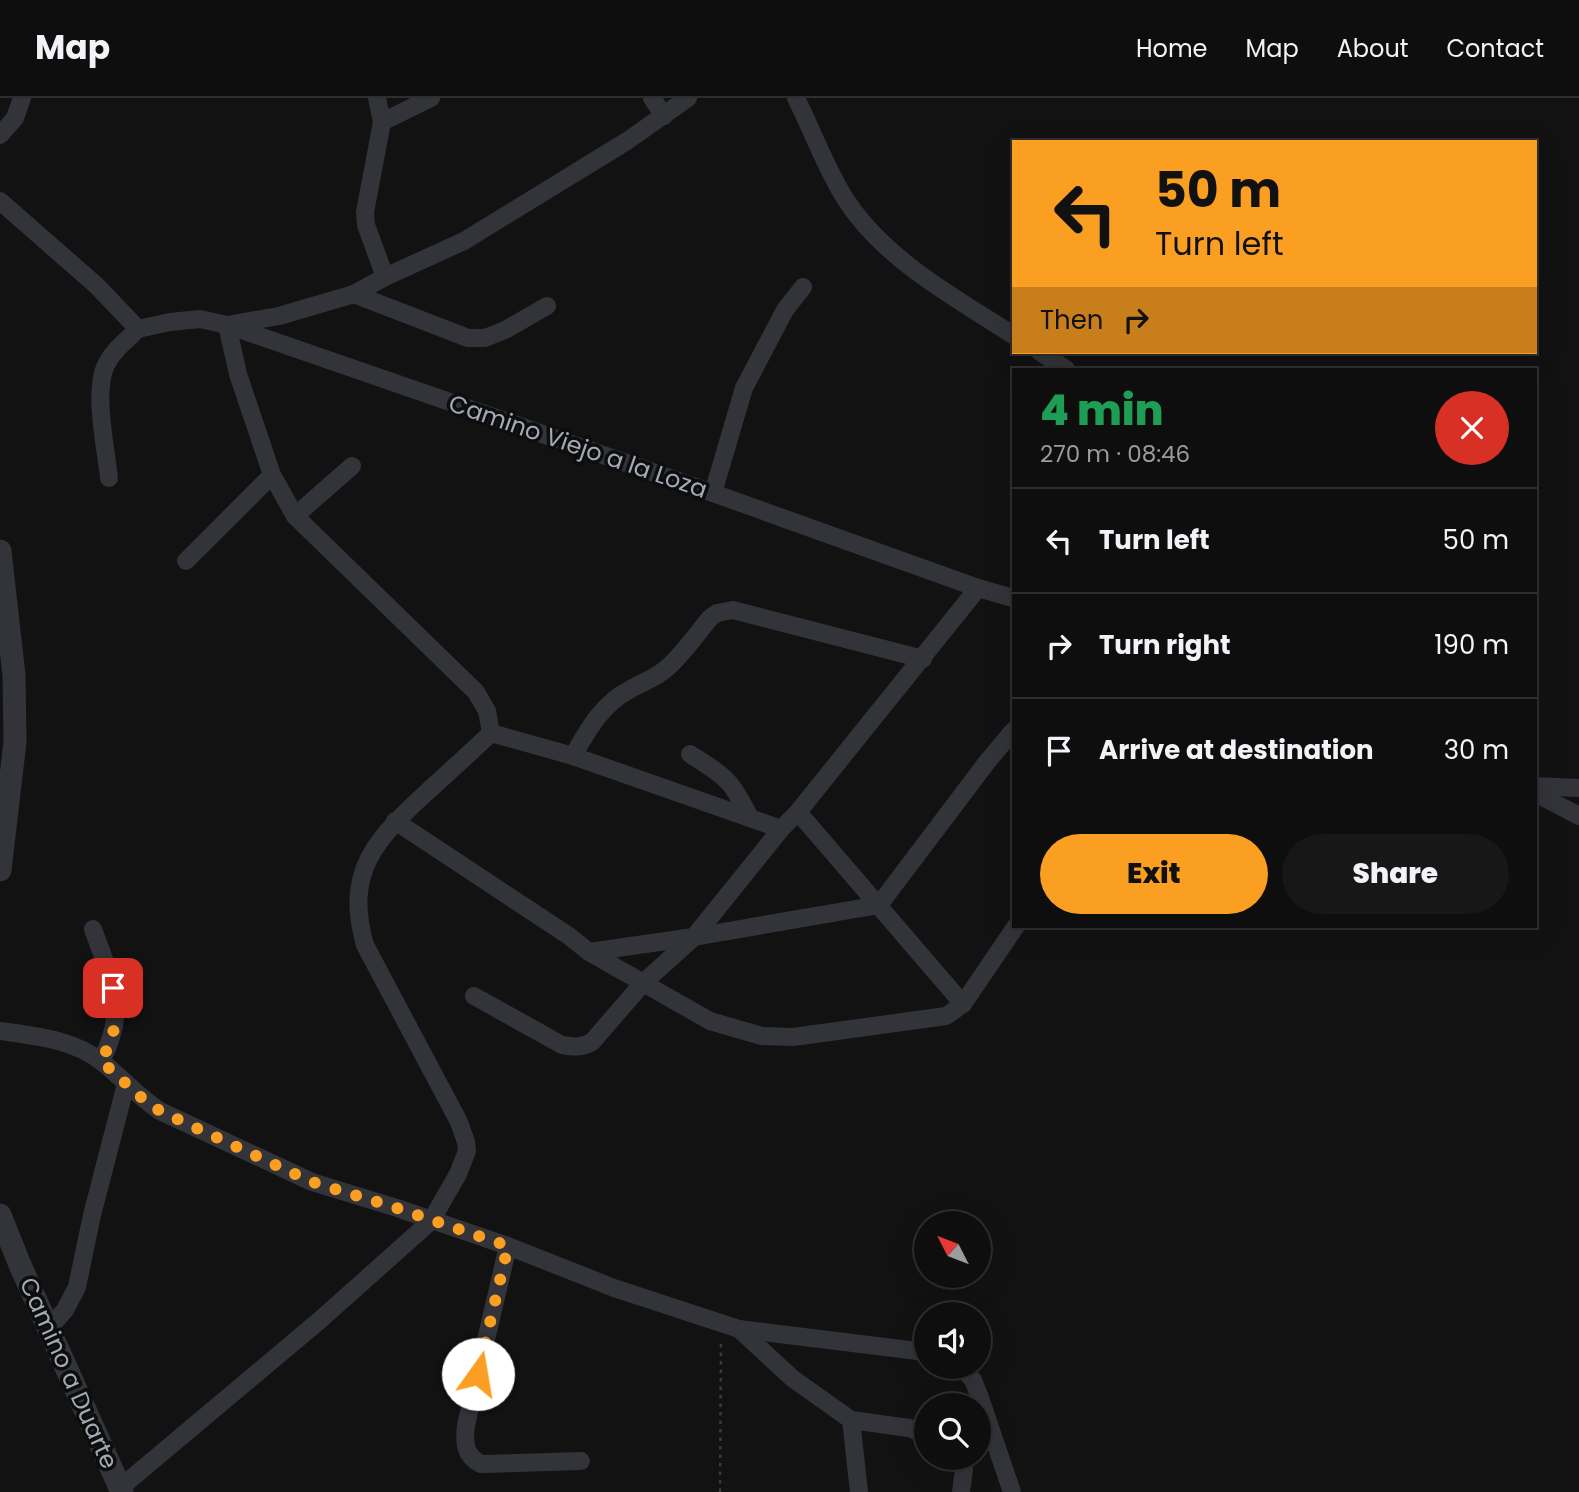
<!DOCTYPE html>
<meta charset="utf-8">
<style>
:root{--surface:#0e0e0e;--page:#171717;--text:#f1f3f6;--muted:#9b9c9e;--line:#2e2e2e;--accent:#fb9f22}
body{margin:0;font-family:Poppins,sans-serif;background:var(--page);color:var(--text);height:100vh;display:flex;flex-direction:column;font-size:26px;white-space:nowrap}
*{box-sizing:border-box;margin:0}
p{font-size:23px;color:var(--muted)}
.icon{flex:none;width:38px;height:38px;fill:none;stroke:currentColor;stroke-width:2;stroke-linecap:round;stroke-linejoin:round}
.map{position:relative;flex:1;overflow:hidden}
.panel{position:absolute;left:1012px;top:270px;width:525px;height:560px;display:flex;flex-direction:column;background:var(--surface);border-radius:0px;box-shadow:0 7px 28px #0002,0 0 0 2px var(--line)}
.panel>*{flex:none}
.hud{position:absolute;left:1012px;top:42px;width:525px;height:214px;border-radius:0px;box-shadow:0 7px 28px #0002,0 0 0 2px var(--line);background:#fb9f22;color:#111;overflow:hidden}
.needle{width:46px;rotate:312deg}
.controls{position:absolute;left:914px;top:1113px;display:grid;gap:14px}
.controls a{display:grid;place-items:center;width:77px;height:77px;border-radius:50%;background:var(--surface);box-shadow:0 7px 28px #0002,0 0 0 2px var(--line);font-size:35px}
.pin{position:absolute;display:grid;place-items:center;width:60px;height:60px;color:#fff;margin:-30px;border-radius:14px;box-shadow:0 4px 10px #0006}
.me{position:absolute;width:77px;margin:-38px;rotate:13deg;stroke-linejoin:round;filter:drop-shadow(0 0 5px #0008)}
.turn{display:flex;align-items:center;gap:24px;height:147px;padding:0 28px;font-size:32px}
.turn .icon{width:91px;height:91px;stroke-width:2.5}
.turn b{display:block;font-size:49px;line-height:60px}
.then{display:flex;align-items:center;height:66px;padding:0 28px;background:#0003;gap:14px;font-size:26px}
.round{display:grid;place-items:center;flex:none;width:74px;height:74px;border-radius:37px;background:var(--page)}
.headline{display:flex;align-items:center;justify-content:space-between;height:119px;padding:0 28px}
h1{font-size:42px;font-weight:800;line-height:52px;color:#1e9e55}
.cta{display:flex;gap:14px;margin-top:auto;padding:14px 28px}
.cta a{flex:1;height:80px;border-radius:42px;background:var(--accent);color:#111;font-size:28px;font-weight:800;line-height:80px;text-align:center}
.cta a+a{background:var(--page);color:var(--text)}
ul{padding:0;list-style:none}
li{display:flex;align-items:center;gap:21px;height:105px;padding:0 28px;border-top:2px solid var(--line)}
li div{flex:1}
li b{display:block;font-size:26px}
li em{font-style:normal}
header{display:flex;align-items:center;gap:42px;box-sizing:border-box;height:98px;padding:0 35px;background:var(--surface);border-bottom:2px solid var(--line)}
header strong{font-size:33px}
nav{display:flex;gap:38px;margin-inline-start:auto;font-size:24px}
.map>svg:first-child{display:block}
</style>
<header>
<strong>Map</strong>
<nav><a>Home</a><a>Map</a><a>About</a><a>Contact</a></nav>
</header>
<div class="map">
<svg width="1579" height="1394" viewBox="0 0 1579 1394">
<rect width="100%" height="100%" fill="#121213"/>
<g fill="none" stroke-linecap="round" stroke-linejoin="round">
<path stroke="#383b40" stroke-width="2.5" stroke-dasharray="3.5 5" stroke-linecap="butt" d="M720,1394L721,1242"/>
<g stroke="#323439" stroke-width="18">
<path d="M377,0L382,24L365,114L366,127L385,179"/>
<path d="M652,0L664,18"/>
<path d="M688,0L627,43L464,143L385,179L354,196L279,218L227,227L238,276L272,377L295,418L476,594L487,613L491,635L573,658L781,731"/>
<path d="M796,0C812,32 827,73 846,102C885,162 954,199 1013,237"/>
<path d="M382,24L431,0"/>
<path d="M0,37L15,20L22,0"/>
<path d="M0,103L97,188L138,231"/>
<path d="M354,196L468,240H485L505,232L547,208"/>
<path d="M138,231L170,224L200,221L227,227L713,395L978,490L1013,500"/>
<path d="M1040,254L1066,271"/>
<path d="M109,380C106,350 93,294 106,267C113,252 127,242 138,231"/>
<path d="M713,395L744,290L785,212L803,189"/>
<path d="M295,418L352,368"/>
<path d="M186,463L272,377"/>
<path d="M690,656C726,679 731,681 750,720"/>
<path d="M573,658C588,632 601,607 629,592C641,585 656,580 667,570C683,556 696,537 710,520L717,515L733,512L923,561"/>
<path d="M1535,688L1579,690"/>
<path d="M1535,695L1579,718"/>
<path d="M798,714L963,906"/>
<path d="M395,723L569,838L589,854L710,923L762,938L793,939L946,918L963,906L1016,828"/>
<path d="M93,831C111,882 129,911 101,963"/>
<path d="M589,854L694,839L879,807L987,664L1013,633"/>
<path d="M474,898L562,947C574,949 581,950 592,944L643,885L694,839L781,731L798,714L978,490"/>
<path d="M0,933C35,938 73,941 102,964C122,980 139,999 160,1013L312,1084L397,1110L508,1148L614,1190L739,1231L926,1254"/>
<path d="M508,1148L466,1327C464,1345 464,1357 481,1366L581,1363"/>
<path d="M49,1230L65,1212L77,1189L92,1117L126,986"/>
<path d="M739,1231L792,1280L851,1322L909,1330L926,1337"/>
<path d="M961,1269L973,1282L979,1297L1012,1394"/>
<path d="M851,1322L859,1394"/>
<path d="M961,1360L964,1372L961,1394"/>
<path d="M120,1390L320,1222L431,1123L458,1076L467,1053L466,1044L459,1024L365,847C344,773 376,741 427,694C449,674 470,655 491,635"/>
</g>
<g stroke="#323439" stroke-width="23">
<path d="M0,453L14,577L15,644L0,772"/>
<path d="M0,1117L20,1167L122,1394"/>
</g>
</g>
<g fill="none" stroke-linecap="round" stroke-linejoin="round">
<path stroke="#fb9f22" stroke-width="12" stroke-dasharray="0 21.6" d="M113,890C118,921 116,935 101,963L144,1002L160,1013L312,1084L397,1110L508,1148L478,1276"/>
</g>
<g text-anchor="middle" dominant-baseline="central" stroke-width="7" stroke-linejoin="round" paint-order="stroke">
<g font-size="24" fill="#a2aab5" stroke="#0d0d0e">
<text transform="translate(578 348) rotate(19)">Camino Viejo a la Loza</text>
<text transform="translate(69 1275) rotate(66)">Camino a Duarte</text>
</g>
</g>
</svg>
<div class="controls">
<a><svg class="needle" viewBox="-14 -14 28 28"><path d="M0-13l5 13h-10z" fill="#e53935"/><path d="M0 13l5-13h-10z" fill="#9b9c9e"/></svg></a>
<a><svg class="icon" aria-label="sound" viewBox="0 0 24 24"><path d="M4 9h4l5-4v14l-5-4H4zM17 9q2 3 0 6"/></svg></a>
<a><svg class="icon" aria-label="search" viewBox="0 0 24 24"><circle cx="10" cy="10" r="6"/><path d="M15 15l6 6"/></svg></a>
</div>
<div class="pin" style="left:113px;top:890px;background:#d93025"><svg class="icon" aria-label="arrive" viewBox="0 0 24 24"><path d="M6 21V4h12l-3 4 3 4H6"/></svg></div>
<svg class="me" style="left:478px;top:1276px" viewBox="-20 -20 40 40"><circle r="19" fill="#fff"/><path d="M0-13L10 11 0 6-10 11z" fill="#fb9f22"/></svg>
<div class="hud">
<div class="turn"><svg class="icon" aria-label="left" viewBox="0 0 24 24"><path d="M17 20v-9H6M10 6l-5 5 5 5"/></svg><div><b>50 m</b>Turn left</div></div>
<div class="then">Then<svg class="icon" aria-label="right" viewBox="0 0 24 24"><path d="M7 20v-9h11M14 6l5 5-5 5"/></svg></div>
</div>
<section class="panel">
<div class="headline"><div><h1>4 min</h1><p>270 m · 08:46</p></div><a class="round" style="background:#d93025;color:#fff"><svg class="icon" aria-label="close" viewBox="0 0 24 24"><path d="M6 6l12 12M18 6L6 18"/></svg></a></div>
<ul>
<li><svg class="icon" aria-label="left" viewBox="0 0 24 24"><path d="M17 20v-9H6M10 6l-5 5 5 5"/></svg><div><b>Turn left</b></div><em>50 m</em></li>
<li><svg class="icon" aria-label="right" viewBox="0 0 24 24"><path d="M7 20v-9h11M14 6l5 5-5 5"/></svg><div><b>Turn right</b></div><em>190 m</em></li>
<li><svg class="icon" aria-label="arrive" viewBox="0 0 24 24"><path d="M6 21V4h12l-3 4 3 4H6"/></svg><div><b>Arrive at destination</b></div><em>30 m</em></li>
</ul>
<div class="cta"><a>Exit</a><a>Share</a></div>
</section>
</div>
